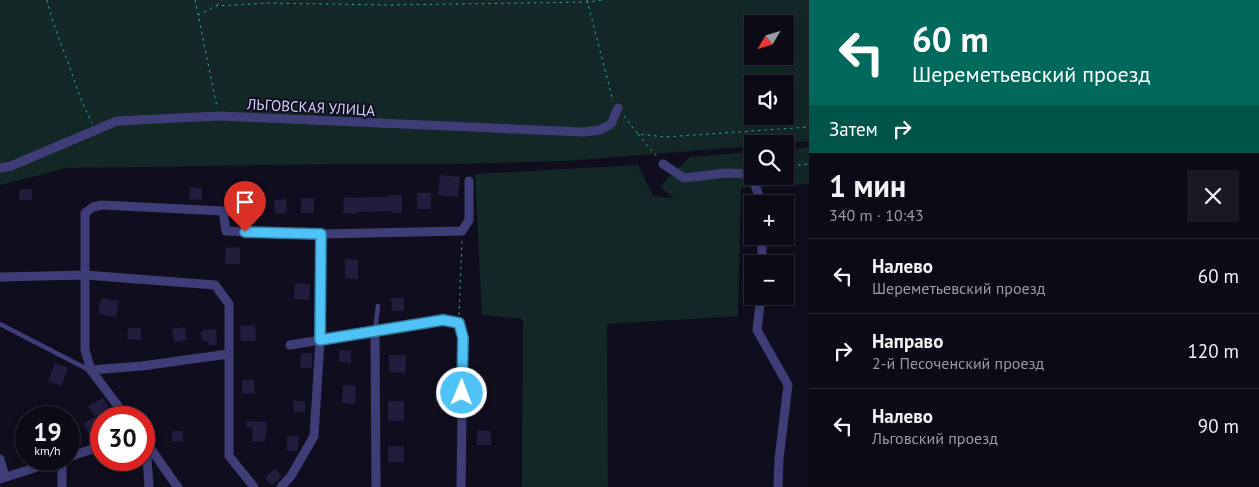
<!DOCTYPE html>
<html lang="ru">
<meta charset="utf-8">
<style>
:root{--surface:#0c0a16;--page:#1a1823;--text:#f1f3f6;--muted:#9a9aa1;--line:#2c2b35}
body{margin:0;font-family:"PT Sans",sans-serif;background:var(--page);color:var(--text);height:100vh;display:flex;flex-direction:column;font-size:19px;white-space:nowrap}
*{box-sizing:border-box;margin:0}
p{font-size:16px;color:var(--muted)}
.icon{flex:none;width:28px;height:28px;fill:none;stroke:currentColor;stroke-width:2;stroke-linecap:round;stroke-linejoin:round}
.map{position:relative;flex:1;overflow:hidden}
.drawer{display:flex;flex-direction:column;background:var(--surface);width:450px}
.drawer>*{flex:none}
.banner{background:#00695c;color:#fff;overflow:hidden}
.needle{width:32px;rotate:232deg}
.fabs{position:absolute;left:744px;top:15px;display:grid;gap:10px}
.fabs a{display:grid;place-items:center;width:50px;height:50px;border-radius:0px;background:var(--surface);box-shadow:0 2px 8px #0003,0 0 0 1px var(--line);font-size:25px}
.speed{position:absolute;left:15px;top:406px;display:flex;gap:10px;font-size:25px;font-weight:700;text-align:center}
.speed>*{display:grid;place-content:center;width:65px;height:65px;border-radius:50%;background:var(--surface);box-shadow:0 2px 8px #0003,0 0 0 1px var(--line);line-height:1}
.speed small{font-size:12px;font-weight:400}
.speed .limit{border:8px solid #d22;background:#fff;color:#111}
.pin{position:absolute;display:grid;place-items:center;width:42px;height:42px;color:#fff;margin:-51px -21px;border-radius:50% 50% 50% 0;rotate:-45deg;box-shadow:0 0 5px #0007}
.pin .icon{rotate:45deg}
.me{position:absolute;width:55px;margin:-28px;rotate:1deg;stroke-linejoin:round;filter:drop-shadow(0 0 4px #0008)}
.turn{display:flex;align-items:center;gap:18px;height:105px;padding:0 20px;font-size:22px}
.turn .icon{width:65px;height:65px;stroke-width:2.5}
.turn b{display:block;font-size:35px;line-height:42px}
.then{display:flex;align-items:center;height:48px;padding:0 20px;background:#0003;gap:10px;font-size:19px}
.round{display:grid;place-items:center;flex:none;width:52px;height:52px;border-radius:0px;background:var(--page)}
.overview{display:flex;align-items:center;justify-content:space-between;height:85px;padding:0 20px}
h1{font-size:30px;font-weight:600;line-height:38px}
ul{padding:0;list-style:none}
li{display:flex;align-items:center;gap:15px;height:75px;padding:0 20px;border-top:1px solid var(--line)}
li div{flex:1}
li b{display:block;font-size:19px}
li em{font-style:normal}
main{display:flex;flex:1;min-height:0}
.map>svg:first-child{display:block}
</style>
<main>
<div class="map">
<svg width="809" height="487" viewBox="0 0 809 487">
<rect width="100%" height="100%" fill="#100e1e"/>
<g fill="#122726" fill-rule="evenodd">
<path d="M0,0H809V141L774,144H752V146L567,161L452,164H339L67,168L0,185ZM752,24H785V56H752ZM752,84H785V116H752Z"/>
<path d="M809,147V184L741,188L738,316L607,324L608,487H522L523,319L482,315L475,174L638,165L653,196L673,198L660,186L690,157L752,152V176H785V149Z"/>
</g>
<g fill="#221c3d">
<path d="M440,175L460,177L458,197L438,195Z"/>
<path d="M190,187L202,188V200L189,199Z"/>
<rect x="19" y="189" width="13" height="11"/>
<rect x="417" y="193" width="14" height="16"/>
<path d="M388,195H402V213H392V211L357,212V214L343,213L344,197L364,198V197H388Z"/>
<rect x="301" y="198" width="13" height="15"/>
<path d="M286,199L287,213L275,214L274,200Z"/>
<path d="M240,247V264H225L226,248Z"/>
<path d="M345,259L358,260V279L345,278Z"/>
<path d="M295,283L310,284L309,300L294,299Z"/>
<path d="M101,298L119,301L116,317L98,314Z"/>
<path d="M391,298H404V311H392Z"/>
<path d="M255,325L256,341H241L240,326Z"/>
<path d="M185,327L187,340L174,342L172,329Z"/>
<path d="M128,328H141V340L127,339Z"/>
<path d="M216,329L217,345H209L208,341H202L201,331Z"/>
<path d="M339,350L351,351V363L339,362Z"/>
<path d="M301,353H312V368L300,367Z"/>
<path d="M389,355H406L405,373L389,372Z"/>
<path d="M55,363L68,368L61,386L48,381Z"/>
<path d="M242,380H254L255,393L242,394Z"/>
<path d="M343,385L356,386L355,404L342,403Z"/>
<path d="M436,388L451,389L450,402L435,401Z"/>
<path d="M103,398L114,418H101V432L91,437L83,424L95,417L88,406Z"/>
<path d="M293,401H305V412H294Z"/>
<rect x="388" y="401" width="16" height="20"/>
<path d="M247,421L267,422L265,442L252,441L253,428L246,427Z"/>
<path d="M477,430L491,431V445H477Z"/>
<path d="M172,431H183V442L172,441Z"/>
<path d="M287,436H299L298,451H287Z"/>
<rect x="388" y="446" width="16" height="16"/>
<path d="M275,469L282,476L272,485L265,478Z"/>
</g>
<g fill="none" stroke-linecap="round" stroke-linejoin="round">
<g stroke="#38a59d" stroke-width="1" stroke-dasharray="2.5 4" stroke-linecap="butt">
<path d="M47,0C52,21 60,42 68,62C75,83 82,104 92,123"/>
<path d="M195,0L217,107"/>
<path d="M587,0L613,101"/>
<path d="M217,5L222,0"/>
<path d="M198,15L216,6L269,3L389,5L588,2L603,0"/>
<path d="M624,116L638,134L665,137L809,127"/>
<path d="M638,134L658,158"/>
<path d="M785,166L809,164"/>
<path d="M459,315L462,239"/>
</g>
<g stroke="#3e3d78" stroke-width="4.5">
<path d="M0,324L89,370"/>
<path d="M375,331L378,306"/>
</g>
<g stroke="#3e3d78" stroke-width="9">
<path d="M663,164L684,178L726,173L751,174L762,204"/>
<path d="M0,168L11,166L117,121L219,116L583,132L600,130L611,124L618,108"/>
<path d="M762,236V264"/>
<path d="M0,277L85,275L215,285L229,304V456L254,487"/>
<path d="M761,296L757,330L788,385L779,459L778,487"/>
<path d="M375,331L376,487"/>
<path d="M290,345L443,320L459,323L463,338L461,487"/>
<path d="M91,370L142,366L228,354"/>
<path d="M127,418L91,370L85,350V213L93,207L102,205L223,211L226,231L321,234L462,231L469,220V181"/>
<path d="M144,439L174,482L178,487"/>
<path d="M146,442L149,487"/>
<path d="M69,457L101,446"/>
<path d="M0,459L5,477"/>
<path d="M62,460V487"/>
<path d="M0,479L59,460"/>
<path d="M281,487L291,476L314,436L320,340L321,234"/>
</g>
</g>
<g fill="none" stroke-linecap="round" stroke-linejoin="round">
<defs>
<path id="route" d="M245,232L321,234L320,340L443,320L459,323L463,338L462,393"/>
</defs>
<use href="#route" stroke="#337fa1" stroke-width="12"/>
<use href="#route" stroke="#4fc3f7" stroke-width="9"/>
</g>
<g text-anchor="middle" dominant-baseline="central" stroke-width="4" stroke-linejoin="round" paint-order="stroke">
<g font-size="15" fill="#d3cffb" stroke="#100e1e">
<text transform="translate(311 107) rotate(3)">ЛЬГОВСКАЯ УЛИЦА</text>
</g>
</g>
</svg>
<div class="fabs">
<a><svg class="needle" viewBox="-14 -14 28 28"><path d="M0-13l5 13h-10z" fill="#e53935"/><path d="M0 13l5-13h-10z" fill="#9a9aa1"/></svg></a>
<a><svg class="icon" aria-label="sound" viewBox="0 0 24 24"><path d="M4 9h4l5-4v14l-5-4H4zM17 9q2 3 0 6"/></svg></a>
<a><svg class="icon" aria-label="search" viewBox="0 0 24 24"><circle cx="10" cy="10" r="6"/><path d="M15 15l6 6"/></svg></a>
<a>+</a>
<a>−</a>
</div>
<div class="speed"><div>19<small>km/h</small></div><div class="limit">30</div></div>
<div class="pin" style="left:245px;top:232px;background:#d93025"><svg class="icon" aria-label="arrive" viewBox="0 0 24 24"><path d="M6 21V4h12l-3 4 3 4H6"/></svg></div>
<svg class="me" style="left:462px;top:393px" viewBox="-20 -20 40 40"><circle r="17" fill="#4fc3f7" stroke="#fff" stroke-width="3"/><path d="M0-11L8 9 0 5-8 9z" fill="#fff"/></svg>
</div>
<section class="drawer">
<div class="banner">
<div class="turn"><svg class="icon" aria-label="left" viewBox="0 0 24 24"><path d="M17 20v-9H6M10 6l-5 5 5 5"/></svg><div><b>60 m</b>Шереметьевский проезд</div></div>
<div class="then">Затем<svg class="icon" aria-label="right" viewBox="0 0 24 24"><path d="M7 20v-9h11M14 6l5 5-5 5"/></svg></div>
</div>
<div class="overview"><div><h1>1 мин</h1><p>340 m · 10:43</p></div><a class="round"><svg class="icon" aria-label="close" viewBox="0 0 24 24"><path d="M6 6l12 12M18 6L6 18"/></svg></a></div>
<ul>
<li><svg class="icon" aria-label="left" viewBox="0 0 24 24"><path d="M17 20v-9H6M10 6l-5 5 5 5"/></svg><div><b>Налево</b><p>Шереметьевский проезд</p></div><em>60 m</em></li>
<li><svg class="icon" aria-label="right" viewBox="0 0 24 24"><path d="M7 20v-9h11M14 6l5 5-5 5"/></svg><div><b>Направо</b><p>2-й Песоченский проезд</p></div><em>120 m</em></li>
<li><svg class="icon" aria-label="left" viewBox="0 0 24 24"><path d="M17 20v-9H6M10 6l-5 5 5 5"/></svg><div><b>Налево</b><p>Льговский проезд</p></div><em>90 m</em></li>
</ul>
</section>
</main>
